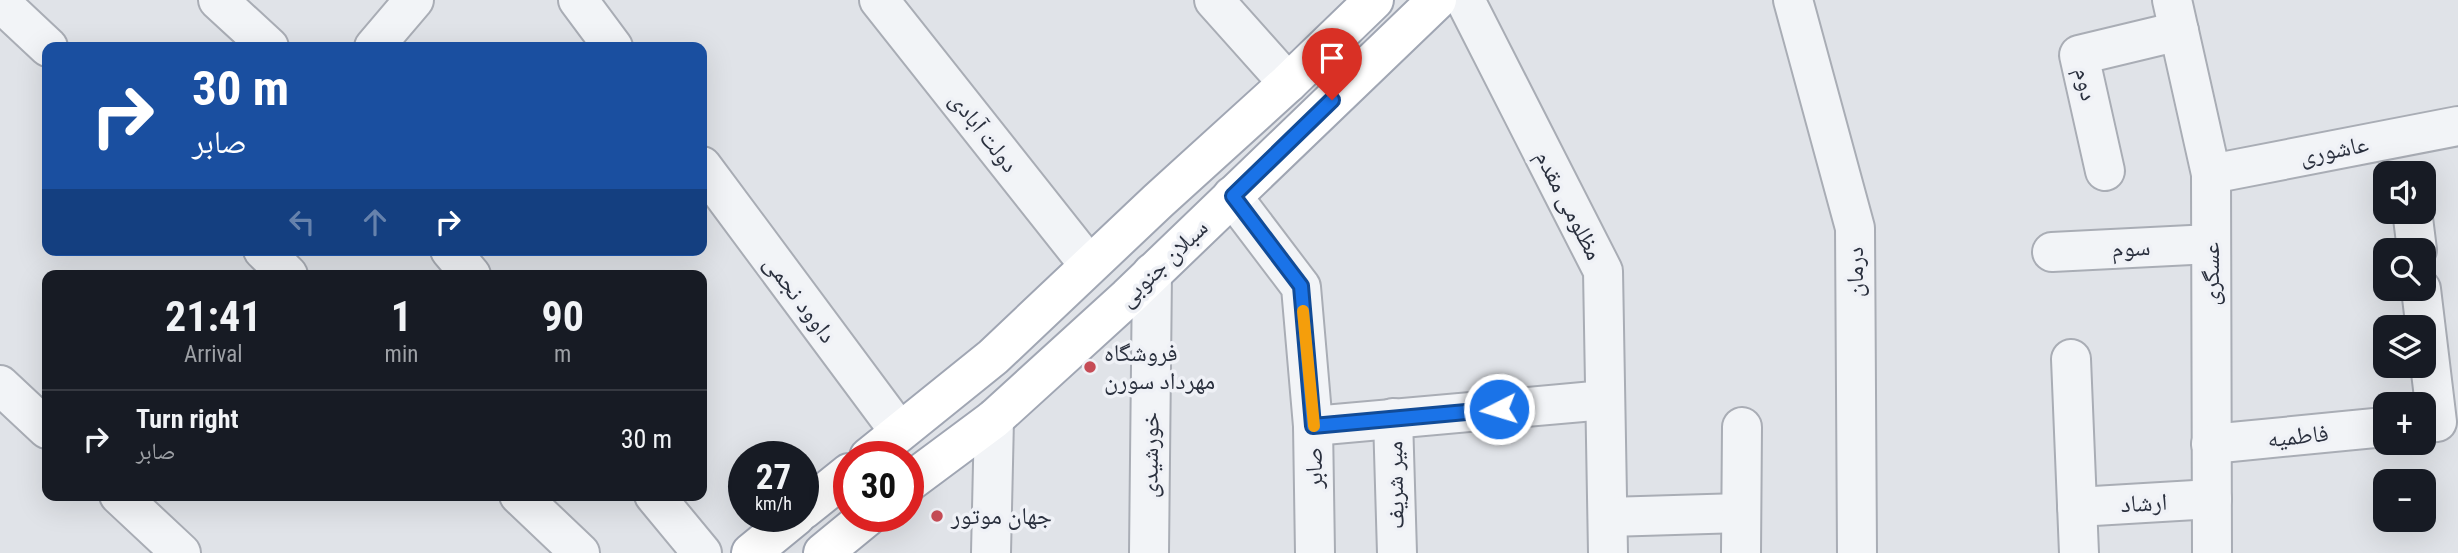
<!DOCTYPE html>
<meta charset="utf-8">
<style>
:root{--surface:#171b24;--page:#242831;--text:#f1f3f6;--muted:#9ea1a6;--line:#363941}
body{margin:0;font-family:"Roboto Condensed","Noto Naskh Arabic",sans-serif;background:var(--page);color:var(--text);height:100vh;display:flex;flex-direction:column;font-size:26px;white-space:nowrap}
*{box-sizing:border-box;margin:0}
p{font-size:23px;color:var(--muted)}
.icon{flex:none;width:38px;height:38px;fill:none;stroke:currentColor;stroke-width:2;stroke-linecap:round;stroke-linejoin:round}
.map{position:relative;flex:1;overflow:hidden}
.drawer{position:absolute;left:42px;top:270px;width:665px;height:231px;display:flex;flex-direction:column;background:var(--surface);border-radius:14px;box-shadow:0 7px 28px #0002}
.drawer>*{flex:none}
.banner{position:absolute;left:42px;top:42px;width:665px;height:214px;border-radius:14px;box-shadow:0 7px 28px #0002;background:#1a4fa0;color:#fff;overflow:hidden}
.buttons{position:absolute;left:2373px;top:161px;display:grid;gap:14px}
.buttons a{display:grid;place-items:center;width:63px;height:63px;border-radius:14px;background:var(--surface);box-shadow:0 7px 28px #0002;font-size:35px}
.speed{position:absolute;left:728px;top:441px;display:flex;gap:14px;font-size:35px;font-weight:700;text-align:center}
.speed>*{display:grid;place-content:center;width:91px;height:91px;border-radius:50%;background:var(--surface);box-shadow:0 7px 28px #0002;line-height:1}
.speed small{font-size:18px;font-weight:400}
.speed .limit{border:10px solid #d22;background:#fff;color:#111}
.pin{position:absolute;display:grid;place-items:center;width:60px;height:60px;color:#fff;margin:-72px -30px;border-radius:50% 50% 50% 0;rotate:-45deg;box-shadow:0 0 7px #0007}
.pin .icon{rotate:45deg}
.me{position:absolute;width:77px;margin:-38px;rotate:265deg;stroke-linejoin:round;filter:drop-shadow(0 0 5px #0008)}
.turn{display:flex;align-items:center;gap:24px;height:147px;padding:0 35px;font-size:32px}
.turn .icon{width:91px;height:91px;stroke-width:2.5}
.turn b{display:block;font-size:49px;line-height:60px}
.lanes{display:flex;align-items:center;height:66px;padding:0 35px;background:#0003;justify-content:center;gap:35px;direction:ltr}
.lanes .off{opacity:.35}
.eta{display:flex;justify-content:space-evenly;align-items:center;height:119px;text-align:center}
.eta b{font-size:42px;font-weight:700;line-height:49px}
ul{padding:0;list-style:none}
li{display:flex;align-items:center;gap:21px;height:98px;padding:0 35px;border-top:2px solid var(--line)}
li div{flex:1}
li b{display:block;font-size:26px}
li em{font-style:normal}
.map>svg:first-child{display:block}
</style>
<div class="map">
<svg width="2458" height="553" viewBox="0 0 2458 553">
<rect width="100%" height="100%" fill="#e0e3e8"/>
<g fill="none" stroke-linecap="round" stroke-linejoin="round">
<defs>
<g id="minor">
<path d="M218,0L269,47"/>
<path d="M578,0L613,47"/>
<path d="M879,0L1089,265"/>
<path d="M1214,0L1288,83"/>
<path d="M1465,0L1603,271L1608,553"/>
<path d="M1793,0L1855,228L1857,553"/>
<path d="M2172,0L2211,174L2212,553"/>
<path d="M0,2L48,47"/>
<path d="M374,47L414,0"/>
<path d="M702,166L899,431"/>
<path d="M2105,171L2079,55L2179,31"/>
<path d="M2211,174L2458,126"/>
<path d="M1232,196L1301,287L1313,426L1315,553"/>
<path d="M2413,218L2417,250"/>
<path d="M263,250L288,275"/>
<path d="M450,250L471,275"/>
<path d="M2052,252L2211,244"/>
<path d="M2421,289L2437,422L2424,423"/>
<path d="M2071,359L2079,553"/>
<path d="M0,385L47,429"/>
<path d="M1393,418L1397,553"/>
<path d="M1313,426L1605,400"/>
<path d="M2211,444L2385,427"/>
<path d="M119,495L181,553"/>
<path d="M519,495L580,553"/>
<path d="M654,495L702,553"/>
<path d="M2077,507L2212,499"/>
<path d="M1608,517L1741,513"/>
<path d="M991,553L994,419"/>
<path d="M1149,553L1152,273"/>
<path d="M1741,553L1742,427"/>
</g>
<g id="major">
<path d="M869,457L993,357L1158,201L1288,83L1374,0"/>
<path d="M908,483L994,419L1128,297L1437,0"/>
<path d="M803,510L849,473"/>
<path d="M751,553L796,516"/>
<path d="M823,553L868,516"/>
</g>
</defs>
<use href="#minor" stroke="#a9adb5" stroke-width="42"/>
<use href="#major" stroke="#a0a6b3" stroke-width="42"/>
<use href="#minor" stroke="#f2f4f7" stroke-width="38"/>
<use href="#major" stroke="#fff" stroke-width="38"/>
</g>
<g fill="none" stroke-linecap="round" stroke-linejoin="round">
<defs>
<path id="route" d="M1332,100L1233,196L1301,286L1313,426L1499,409"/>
</defs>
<use href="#route" stroke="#114b97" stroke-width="18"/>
<use href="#route" stroke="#1a73e8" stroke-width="12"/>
<path stroke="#f59e0b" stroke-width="12" d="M1303,311L1314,426"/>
</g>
<g fill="#c64c56" stroke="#eff1f6" stroke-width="2.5">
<circle cx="1090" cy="367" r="7"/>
<circle cx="937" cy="516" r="7"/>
</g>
<g text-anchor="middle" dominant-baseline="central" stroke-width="7" stroke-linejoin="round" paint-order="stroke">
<g font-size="24" fill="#2a303e" stroke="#eff1f6">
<text transform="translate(2086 84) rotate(77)">دوم</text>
<text transform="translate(984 132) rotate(52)">دولت آبادی</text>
<text transform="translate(2334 150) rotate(-11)">عاشوری</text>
<text transform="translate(1569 205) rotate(63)">مظلومی مقدم</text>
<text transform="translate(2131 248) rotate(-3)">سوم</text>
<text transform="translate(1163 263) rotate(-44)">سبلان جنوبی</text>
<text transform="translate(1855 272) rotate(-90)">درمان</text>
<text transform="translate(2211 274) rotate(-90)">عسگری</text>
<text transform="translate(800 299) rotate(53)">داوود نجمی</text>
<text transform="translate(2298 436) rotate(-6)">فاطمیه</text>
<text transform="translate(1150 455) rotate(-89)">خورشیدی</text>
<text transform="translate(1314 468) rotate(-91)">صابر</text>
<text transform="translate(1395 485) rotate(-91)">میر شریف</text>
<text transform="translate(2144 503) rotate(-3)">ارشاد</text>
</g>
<g font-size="24" fill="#2a303e" stroke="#eff1f6" text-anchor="start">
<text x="1104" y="353">فروشگاه<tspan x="1104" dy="28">مهرداد سورن</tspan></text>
<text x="951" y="516">جهان موتور</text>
</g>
</g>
</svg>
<div class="buttons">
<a><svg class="icon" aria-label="sound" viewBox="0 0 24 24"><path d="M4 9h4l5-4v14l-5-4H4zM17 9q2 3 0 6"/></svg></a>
<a><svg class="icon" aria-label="search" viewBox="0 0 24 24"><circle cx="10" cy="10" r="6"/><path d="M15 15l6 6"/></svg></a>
<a><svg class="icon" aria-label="layers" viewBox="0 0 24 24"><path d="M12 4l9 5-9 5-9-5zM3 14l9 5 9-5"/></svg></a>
<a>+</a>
<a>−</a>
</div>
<div class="speed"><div>27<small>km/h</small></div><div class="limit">30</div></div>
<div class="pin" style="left:1332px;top:100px;background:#d93025"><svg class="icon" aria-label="arrive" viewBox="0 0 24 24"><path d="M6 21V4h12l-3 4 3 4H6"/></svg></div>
<svg class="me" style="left:1499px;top:409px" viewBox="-20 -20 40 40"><circle r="17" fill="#1a73e8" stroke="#fff" stroke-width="3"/><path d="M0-11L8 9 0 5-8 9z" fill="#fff"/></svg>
<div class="banner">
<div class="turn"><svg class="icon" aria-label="right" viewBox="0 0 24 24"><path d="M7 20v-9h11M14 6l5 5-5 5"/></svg><div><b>30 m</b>صابر</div></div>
<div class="lanes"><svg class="icon off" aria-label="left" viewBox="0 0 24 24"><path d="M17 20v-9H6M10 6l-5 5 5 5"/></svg><svg class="icon off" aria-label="ahead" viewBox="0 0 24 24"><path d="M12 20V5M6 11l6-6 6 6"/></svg><svg class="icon" aria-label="right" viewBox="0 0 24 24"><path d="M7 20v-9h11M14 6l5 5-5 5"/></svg></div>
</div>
<section class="drawer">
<div class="eta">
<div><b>21:41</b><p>Arrival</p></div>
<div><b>1</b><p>min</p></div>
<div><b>90</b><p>m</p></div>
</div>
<ul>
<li><svg class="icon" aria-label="right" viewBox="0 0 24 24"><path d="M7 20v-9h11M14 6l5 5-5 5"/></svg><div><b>Turn right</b><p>صابر</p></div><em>30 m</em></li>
</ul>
</section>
</div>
